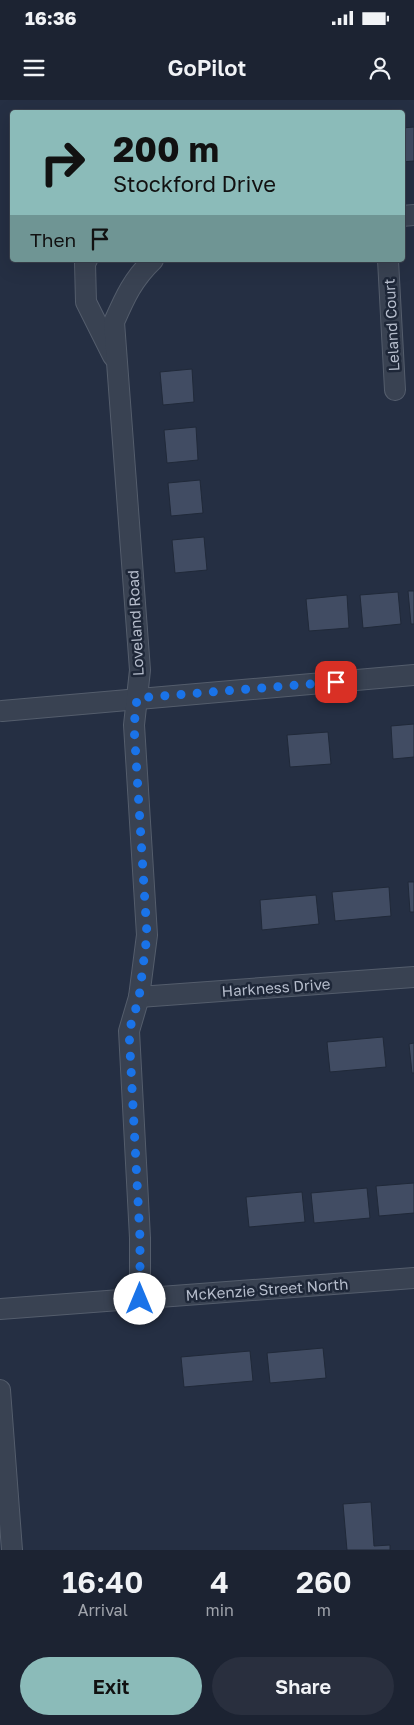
<!DOCTYPE html>
<style>
:root{--surface:#1c2332;--page:#292f3e;--text:#f1f3f6;--muted:#a0a4ac;--line:#3a404d;--accent:#8bbbb9}
body{margin:0;font-family:"Golos Text",sans-serif;background:var(--page);color:var(--text);height:100vh;display:flex;flex-direction:column;font-size:19px;white-space:nowrap}
*{box-sizing:border-box;margin:0}
p{font-size:16px;color:var(--muted)}
.icon{flex:none;width:28px;height:28px;fill:none;stroke:currentColor;stroke-width:2;stroke-linecap:round;stroke-linejoin:round}
.map{position:relative;height:1450px;overflow:hidden}
.side{display:flex;flex-direction:column;background:var(--surface);flex:1}
.side>*{flex:none}
.hud{position:absolute;left:10px;top:10px;width:395px;height:152px;border-radius:5px;box-shadow:0 5px 20px #0002,0 0 0 1px var(--line);background:#8bbbb9;color:#111;overflow:hidden}
.pin{position:absolute;display:grid;place-items:center;width:42px;height:42px;color:#fff;margin:-21px;border-radius:10px;box-shadow:0 2px 8px #0006}
.me{position:absolute;width:55px;margin:-28px;rotate:0deg;stroke-linejoin:round;filter:drop-shadow(0 0 4px #0008)}
.turn{display:flex;align-items:center;gap:18px;height:105px;padding:0 20px;font-size:22px}
.turn .icon{width:65px;height:65px;stroke-width:2.5}
.turn b{display:block;font-size:35px;line-height:42px}
.then{display:flex;align-items:center;height:48px;padding:0 20px;background:#0003;gap:10px;font-size:19px}
.eta{display:flex;justify-content:space-evenly;align-items:center;height:85px;text-align:center}
.eta b{font-size:30px;font-weight:600;line-height:35px}
.button{display:flex;gap:10px;margin-top:auto;padding:10px 20px}
.button a{flex:1;height:58px;border-radius:30px;background:var(--accent);color:#111;font-size:20px;font-weight:600;line-height:58px;text-align:center}
.button a+a{background:var(--page);color:var(--text)}
.status{display:flex;justify-content:space-between;align-items:center;height:35px;padding:0 25px;background:var(--surface);direction:ltr}
.status svg{height:14px;fill:currentColor}
header{display:flex;justify-content:space-between;align-items:center;height:65px;padding:0 20px;background:var(--surface);font-size:22px;font-weight:600}
.map>svg:first-child{display:block}
</style>
<div class="status"><b>16:36</b><svg viewBox="0 0 49 12"><path d="M0 12V9h3v3zM5 12V6h3v6zM10 12V3h3v9zM15 12V0h3v12zM26 1h20v11H26zM47 4h2v5h-2z"/></svg></div>
<header><svg class="icon" aria-label="menu" viewBox="0 0 24 24"><path d="M4 6h16M4 12h16M4 18h16"/></svg>GoPilot<svg class="icon" aria-label="person" viewBox="0 0 24 24"><circle cx="12" cy="8" r="4"/><path d="M4 21q1-7 8-7t8 7"/></svg></header>
<div class="map">
<svg width="414" height="1450" viewBox="0 0 414 1450">
<rect width="100%" height="100%" fill="#252f43"/>
<g fill="#414c63" stroke="#202939">
<path d="M414,27V61L402,62V28Z"/>
<path d="M192,269L194,302L163,305L160,272Z"/>
<path d="M196,327L198,360L167,363L164,330Z"/>
<path d="M200,380L203,413L171,416L168,383Z"/>
<path d="M204,437L207,470L175,473L172,440Z"/>
<path d="M408,491H414V524H411Z"/>
<path d="M398,492L401,524L363,528L360,495Z"/>
<path d="M347,495L349,528L309,531L306,499Z"/>
<path d="M414,624V657L393,659L391,626Z"/>
<path d="M328,632L331,664L290,667L287,635Z"/>
<path d="M408,782H414V812H410Z"/>
<path d="M389,787L391,816L335,821L332,792Z"/>
<path d="M316,795L319,824L262,830L260,800Z"/>
<path d="M383,937L386,967L330,972L327,942Z"/>
<path d="M414,943V973H412L409,944Z"/>
<path d="M414,1083V1113L379,1116L376,1086Z"/>
<path d="M367,1088L370,1118L314,1123L311,1093Z"/>
<path d="M302,1092L305,1122L249,1127L246,1097Z"/>
<path d="M323,1248L326,1278L270,1283L267,1253Z"/>
<path d="M250,1251L253,1281L184,1287L181,1257Z"/>
<path d="M371,1402L374,1446L390,1445V1450H347L343,1404Z"/>
</g>
<g fill="none" stroke-linecap="round" stroke-linejoin="round">
<defs>
<g id="minor">
<path d="M402,116L414,115"/>
<path d="M87,160L85,163L86,202L113,256"/>
<path d="M388,160L395,290"/>
<path d="M2,611L414,575"/>
<path d="M139,897L414,877"/>
<path d="M140,1199V1138L129,931L139,897L147,835L134,625L140,570L114,222C125,197 133,179 153,160"/>
<path d="M0,1209L414,1178"/>
<path d="M0,1290L12,1450"/>
</g>
</defs>
<use href="#minor" stroke="#545d6c" stroke-width="22"/>
<use href="#minor" stroke="#394252" stroke-width="20"/>
</g>
<g fill="none" stroke-linecap="round" stroke-linejoin="round">
<path stroke="#1a73e8" stroke-width="9" stroke-dasharray="0 16.2" d="M140,1199V1138L129,931L139,898L147,835L134,626L137,598L336,582"/>
</g>
<g text-anchor="middle" dominant-baseline="central" stroke-width="5" stroke-linejoin="round" paint-order="stroke">
<g font-size="15" fill="#b6bdcc" stroke="#1e2738">
<text transform="translate(391 225) rotate(-93)">Leland Court</text>
<text transform="translate(135 523) rotate(-93)">Loveland Road</text>
<text transform="translate(276 887) rotate(-4)">Harkness Drive</text>
<text transform="translate(267 1189) rotate(-4)">McKenzie Street North</text>
</g>
</g>
</svg>
<div class="pin" style="left:336px;top:582px;background:#d93025"><svg class="icon" aria-label="arrive" viewBox="0 0 24 24"><path d="M6 21V4h12l-3 4 3 4H6"/></svg></div>
<svg class="me" style="left:140px;top:1199px" viewBox="-20 -20 40 40"><circle r="19" fill="#fff"/><path d="M0-13L10 11 0 6-10 11z" fill="#1a73e8"/></svg>
<div class="hud">
<div class="turn"><svg class="icon" aria-label="right" viewBox="0 0 24 24"><path d="M7 20v-9h11M14 6l5 5-5 5"/></svg><div><b>200 m</b>Stockford Drive</div></div>
<div class="then">Then<svg class="icon" aria-label="arrive" viewBox="0 0 24 24"><path d="M6 21V4h12l-3 4 3 4H6"/></svg></div>
</div>
</div>
<section class="side">
<div class="eta">
<div><b>16:40</b><p>Arrival</p></div>
<div><b>4</b><p>min</p></div>
<div><b>260</b><p>m</p></div>
</div>
<div class="button"><a>Exit</a><a>Share</a></div>
</section>
